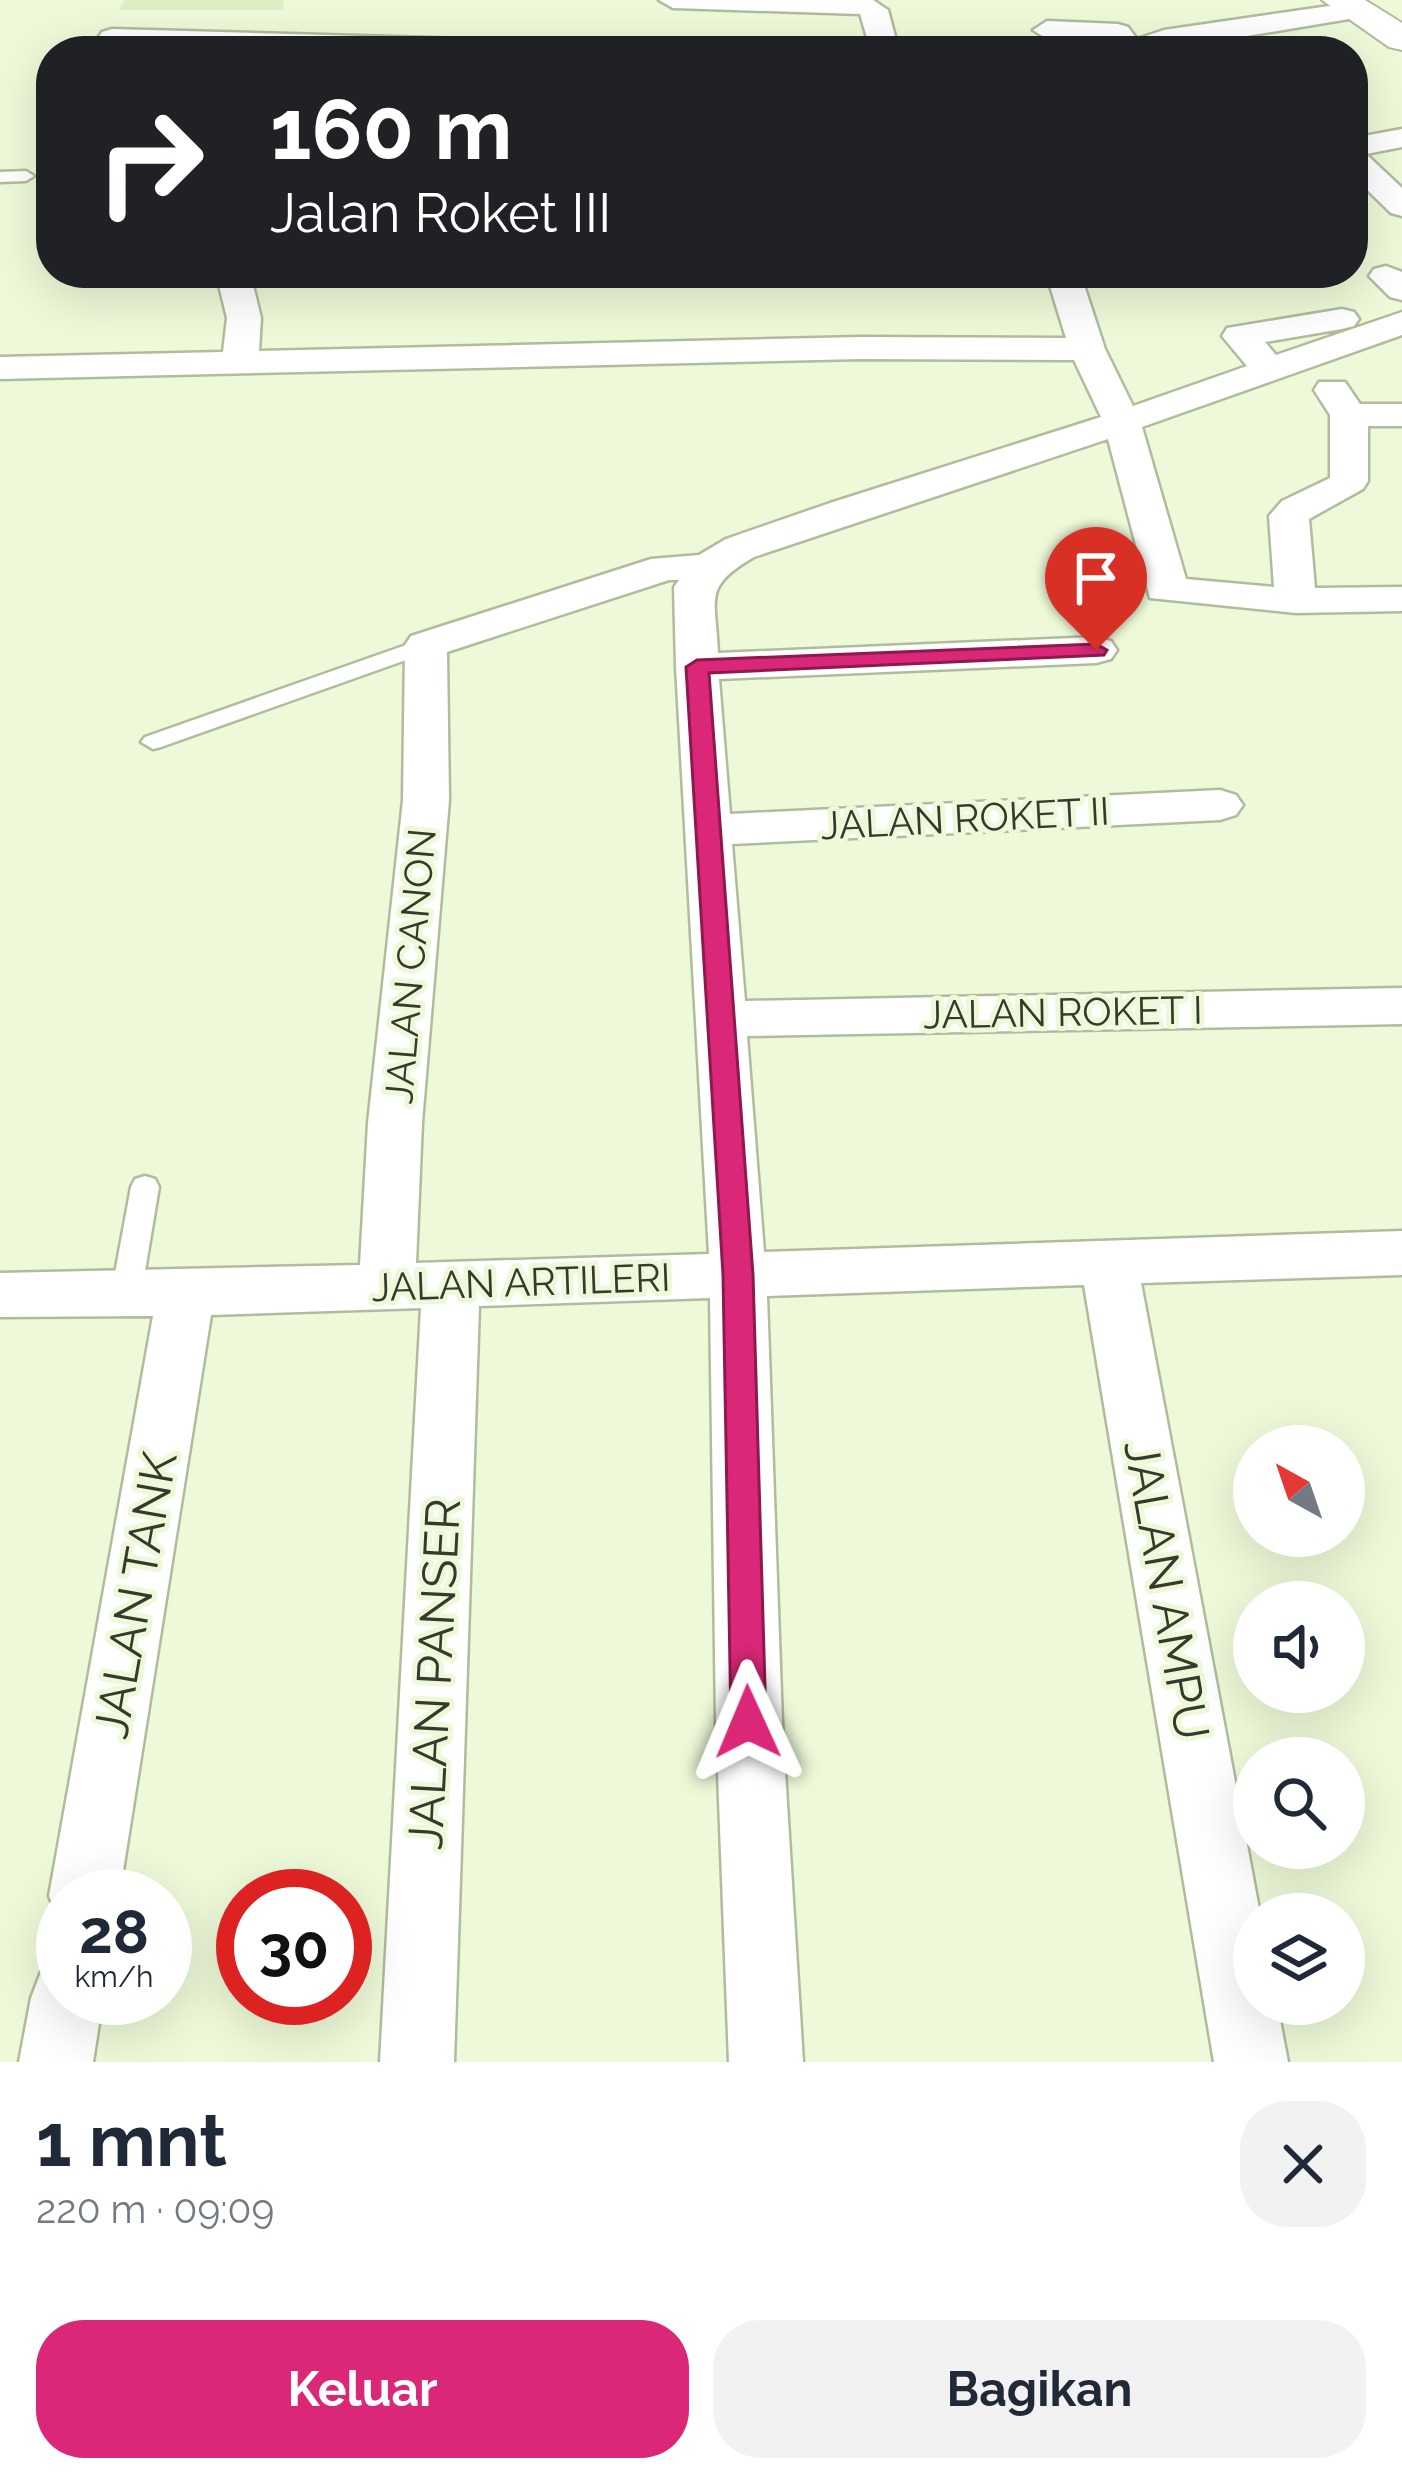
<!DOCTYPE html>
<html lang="id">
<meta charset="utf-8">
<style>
:root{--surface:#fff;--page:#f2f2f3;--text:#1f2937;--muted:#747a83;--accent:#db2777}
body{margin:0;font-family:Raleway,sans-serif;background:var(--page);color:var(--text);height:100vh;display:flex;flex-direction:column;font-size:45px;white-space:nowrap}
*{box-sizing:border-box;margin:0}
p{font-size:39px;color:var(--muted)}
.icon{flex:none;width:66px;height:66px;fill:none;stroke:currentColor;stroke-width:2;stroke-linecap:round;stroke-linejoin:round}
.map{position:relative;height:2062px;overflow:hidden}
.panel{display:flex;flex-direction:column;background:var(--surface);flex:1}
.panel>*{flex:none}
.guide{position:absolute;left:36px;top:36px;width:1332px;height:252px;border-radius:48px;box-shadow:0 12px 48px #0002;background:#202124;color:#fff;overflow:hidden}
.needle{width:78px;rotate:320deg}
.tools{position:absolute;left:1233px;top:1425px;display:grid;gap:24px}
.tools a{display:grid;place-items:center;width:132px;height:132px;border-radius:50%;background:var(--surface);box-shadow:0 12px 48px #0002;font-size:60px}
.speed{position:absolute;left:36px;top:1869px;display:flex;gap:24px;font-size:60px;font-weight:700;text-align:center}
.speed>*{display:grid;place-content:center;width:156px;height:156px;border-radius:50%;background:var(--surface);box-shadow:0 12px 48px #0002;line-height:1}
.speed small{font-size:30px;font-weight:400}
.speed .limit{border:18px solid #d22;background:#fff;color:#111}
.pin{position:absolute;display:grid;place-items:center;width:102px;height:102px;color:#fff;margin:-123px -51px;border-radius:50% 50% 50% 0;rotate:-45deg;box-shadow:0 0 12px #0007}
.pin .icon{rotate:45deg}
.me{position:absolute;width:132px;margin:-66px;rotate:359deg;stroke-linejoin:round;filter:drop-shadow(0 0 9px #0008)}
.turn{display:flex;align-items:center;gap:42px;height:252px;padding:0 36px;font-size:54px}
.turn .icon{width:156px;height:156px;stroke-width:2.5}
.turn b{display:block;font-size:84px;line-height:102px}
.round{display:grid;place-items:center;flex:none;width:126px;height:126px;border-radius:48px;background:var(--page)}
.headline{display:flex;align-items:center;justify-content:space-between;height:204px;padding:0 36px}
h1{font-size:72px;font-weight:700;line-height:90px}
.cta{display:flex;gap:24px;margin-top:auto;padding:24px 36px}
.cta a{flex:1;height:138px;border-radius:48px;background:var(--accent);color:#fff;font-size:48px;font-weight:700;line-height:138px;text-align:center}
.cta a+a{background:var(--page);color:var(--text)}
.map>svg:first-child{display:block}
</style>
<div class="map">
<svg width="1402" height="2062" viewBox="0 0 1402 2062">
<rect width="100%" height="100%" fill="#edf9d8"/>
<path fill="#e0eec6" d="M124,0H284L283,10H119Z"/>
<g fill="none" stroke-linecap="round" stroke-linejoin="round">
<defs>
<g id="lane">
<path d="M0,172L26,171L34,176L26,181L0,182Z"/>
<path d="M426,638L434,640V650L161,747L153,749L141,742L145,737Z"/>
<path d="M145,1176L155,1179L159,1187L141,1295L137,1303L126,1307L115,1303L111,1295L131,1187L135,1179Z"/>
</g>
<g id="street">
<path d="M659,0H873L888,10L899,51H871L860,14L673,8Z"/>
<path d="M1357,2L1371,10L1367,16L1157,51H1115L1109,41L1047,39L1033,30L1047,21L1118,24L1128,27L1137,39L1164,30Z"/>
<path d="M112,29L567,42L581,51H265L102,44L98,38L102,32Z"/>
<path d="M1402,129V147L1366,154L1402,188V216L1391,213L1353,176V138Z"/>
<path d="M1386,266L1402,272V300L1390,297L1369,276L1374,269Z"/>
<path d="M216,273H250L261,318L259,351L861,337L1066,338L1046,273H1080L1105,349L1133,406L1247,366L1222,336L1227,328L1342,309L1354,312L1359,319L1354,326L1342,329L1265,342L1276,355L1402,312V335L1142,427L1186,579L1274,587L1269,516L1282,501L1330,478V415L1314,390L1319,382H1345L1360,404H1402V426H1368V481L1363,489L1309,519L1315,588L1402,587V611L1296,613L1150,598L1108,439L754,557C702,587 716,598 718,653L1096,637L1111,641L1117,650L1111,659L1096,663L719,679L730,814L1220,790L1236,795L1243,805L1236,815L1220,820L732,844L745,1001L1402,988V1024L747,1036L764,1252L1402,1231V1275L1141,1283L1260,1914H1254V2004H1277L1288,2062H1214L1084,1285L767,1296L782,1722L803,2062H729L716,1722L710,1298L479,1306L454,2062H380L421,1308L211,1315L119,1896H63V1922L59,1920L49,1896L153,1316L0,1317V1273L360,1265L368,1123L403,800L405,645L411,636L651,559L699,555L726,539L830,503L1101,417L1074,360L861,359L0,379V357L223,352L227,318ZM669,580H679L674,587L676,667L709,1254L416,1263L422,1123L449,800L447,652Z"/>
<path d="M857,273H1014L1009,280L997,283H874L862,280Z"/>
<path d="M63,1963V1998H103L93,2062H19L31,1998L41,1972Z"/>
</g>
<path id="primary" d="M1322,0H1365L1402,23V50L1389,47Z"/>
</defs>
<use href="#lane" stroke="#b1bc9d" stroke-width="5"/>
<use href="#street" stroke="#b1bc9d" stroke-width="5"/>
<use href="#primary" stroke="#b1bc9d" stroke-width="4"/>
<use href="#lane" fill="#fff" fill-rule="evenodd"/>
<use href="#street" fill="#fff" fill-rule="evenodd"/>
<use href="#primary" fill="#fff" fill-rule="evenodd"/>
</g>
<path fill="#db2777" stroke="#8e194d" stroke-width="3" d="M1096,644L1107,650L1104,655L709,673L753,1275L766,1722L761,1733L748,1738L736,1733L731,1722L723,1275L686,667L697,660Z"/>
<g text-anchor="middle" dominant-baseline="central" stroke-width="10" stroke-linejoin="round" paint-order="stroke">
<g font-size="39" fill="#363a2e" stroke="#edf9d8">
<text transform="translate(965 818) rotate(-3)">JALAN ROKET II</text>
<text transform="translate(410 966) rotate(-85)">JALAN CANON</text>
<text transform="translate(1063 1012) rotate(-1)">JALAN ROKET I</text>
<text transform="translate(521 1282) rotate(-2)">JALAN ARTILERI</text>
</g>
<g font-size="48" fill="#363a2e" stroke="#edf9d8">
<text transform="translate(1167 1590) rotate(80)">JALAN AMPU</text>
<text transform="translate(135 1595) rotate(-80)">JALAN TANK</text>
<text transform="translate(434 1674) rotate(-87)">JALAN PANSER</text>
</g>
</g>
</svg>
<div class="tools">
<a><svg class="needle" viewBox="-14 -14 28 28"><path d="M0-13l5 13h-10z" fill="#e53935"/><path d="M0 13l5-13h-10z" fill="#747a83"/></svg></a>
<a><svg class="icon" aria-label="sound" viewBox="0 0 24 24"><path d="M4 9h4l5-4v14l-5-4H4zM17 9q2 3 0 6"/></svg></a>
<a><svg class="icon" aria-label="search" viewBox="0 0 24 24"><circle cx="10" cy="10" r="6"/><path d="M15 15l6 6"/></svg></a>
<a><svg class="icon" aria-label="layers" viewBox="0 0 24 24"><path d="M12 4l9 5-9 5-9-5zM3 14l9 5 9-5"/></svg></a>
</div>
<div class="speed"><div>28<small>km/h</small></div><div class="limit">30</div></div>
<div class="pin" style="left:1096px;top:650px;background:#d93025"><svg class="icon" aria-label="arrive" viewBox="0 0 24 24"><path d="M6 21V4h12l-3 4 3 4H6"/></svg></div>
<svg class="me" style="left:748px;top:1722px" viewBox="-20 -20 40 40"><path d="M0-17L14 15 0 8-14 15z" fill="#db2777" stroke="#fff" stroke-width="4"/></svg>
<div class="guide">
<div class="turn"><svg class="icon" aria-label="right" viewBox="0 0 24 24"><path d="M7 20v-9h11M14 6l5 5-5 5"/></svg><div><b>160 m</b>Jalan Roket III</div></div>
</div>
</div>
<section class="panel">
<div class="headline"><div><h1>1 mnt</h1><p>220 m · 09:09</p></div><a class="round"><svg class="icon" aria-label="close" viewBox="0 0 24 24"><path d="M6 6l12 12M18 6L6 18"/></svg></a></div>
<div class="cta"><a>Keluar</a><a>Bagikan</a></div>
</section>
